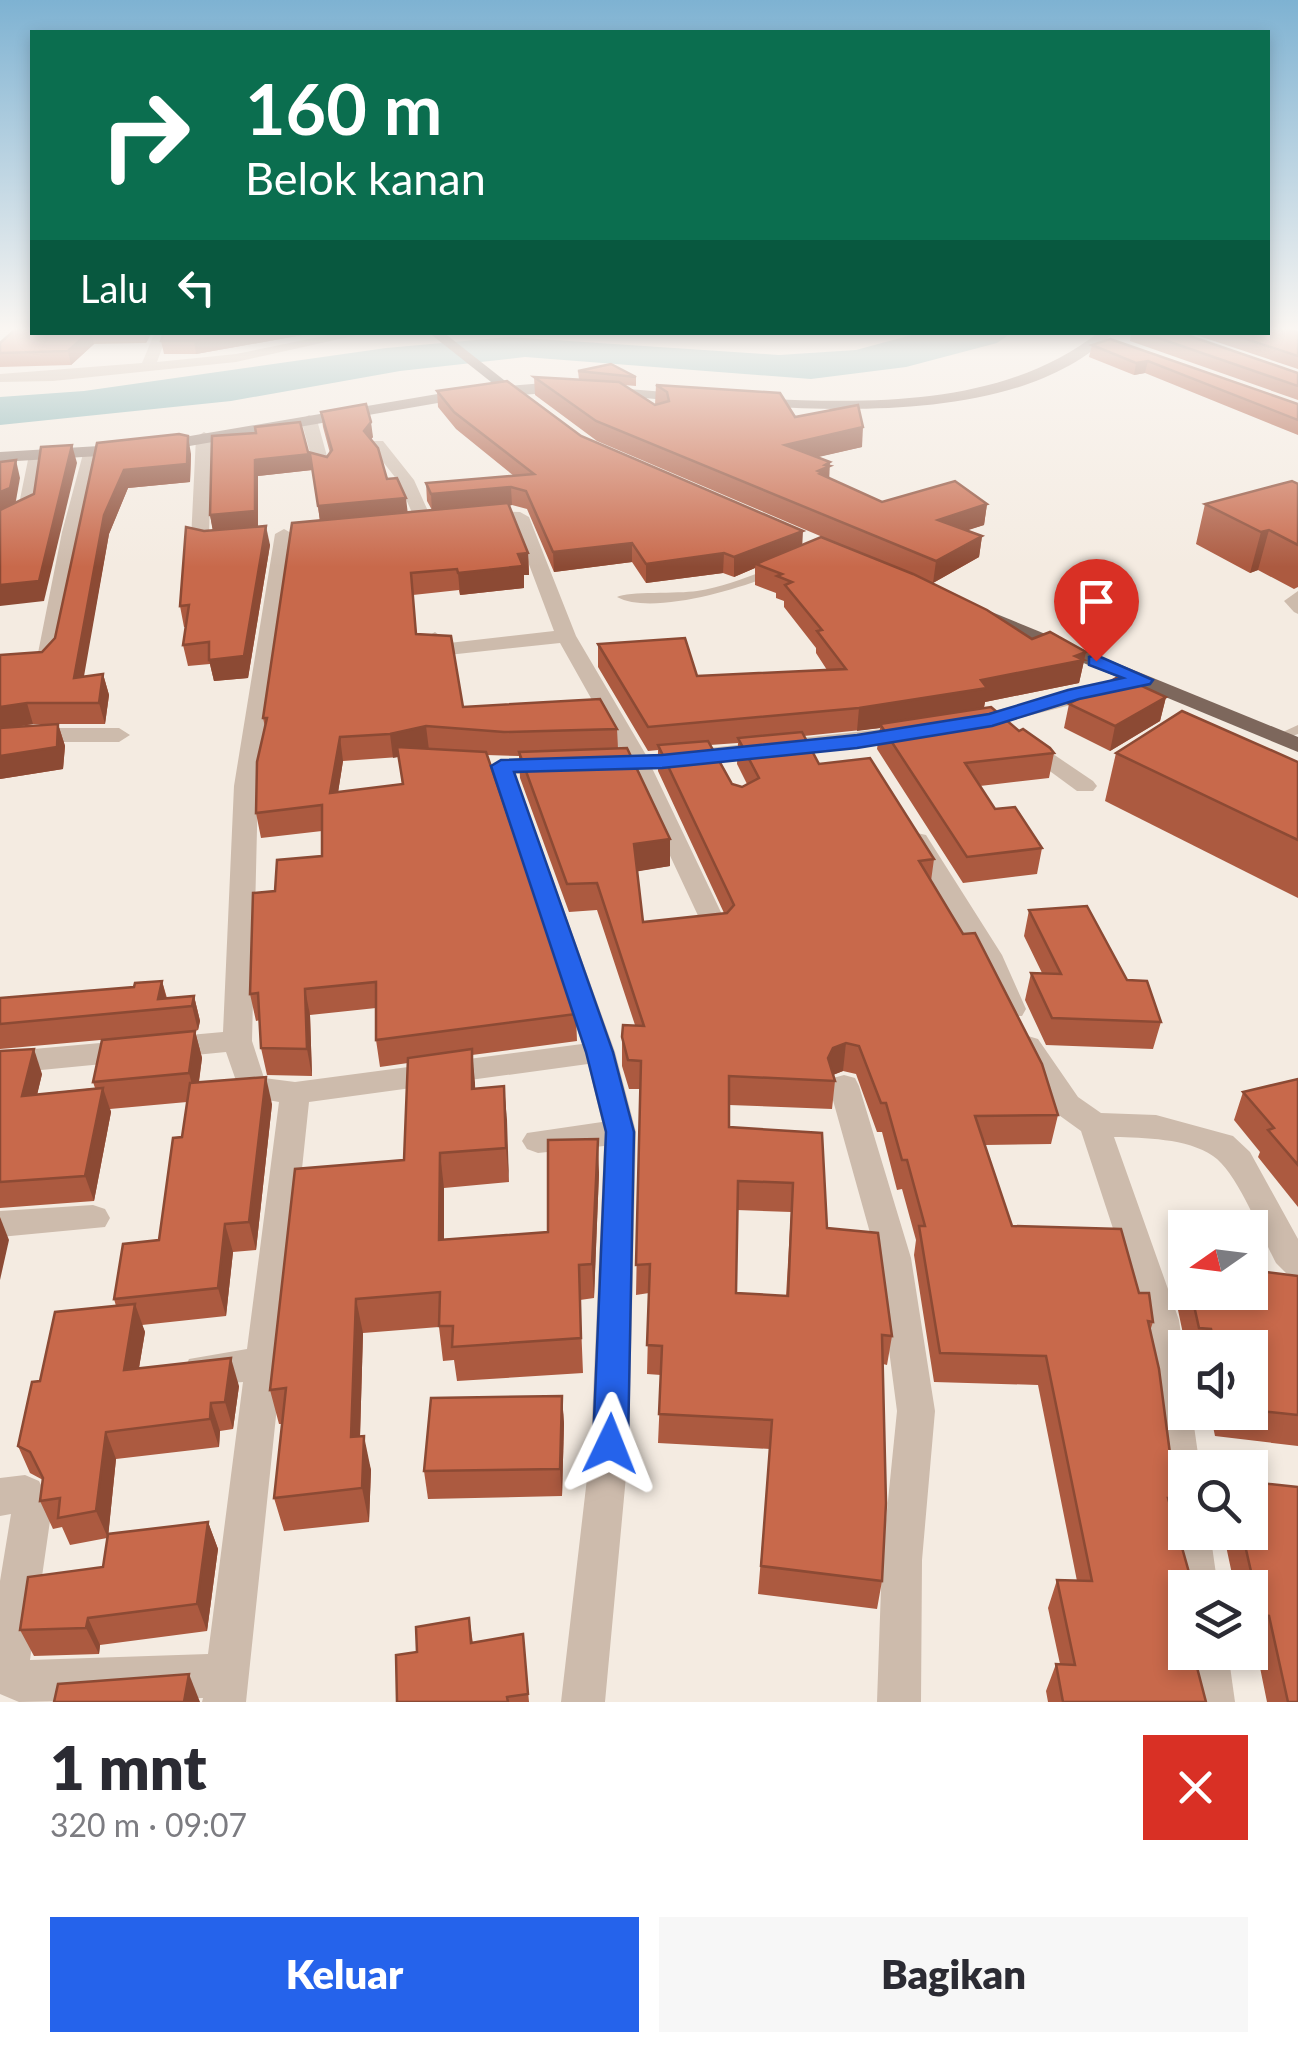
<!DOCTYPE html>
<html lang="id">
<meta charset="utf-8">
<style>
:root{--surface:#fff;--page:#f7f7f7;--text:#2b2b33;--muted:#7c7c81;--accent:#2563eb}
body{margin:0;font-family:Lato,sans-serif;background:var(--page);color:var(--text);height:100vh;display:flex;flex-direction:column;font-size:38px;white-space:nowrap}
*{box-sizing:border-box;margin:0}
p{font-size:32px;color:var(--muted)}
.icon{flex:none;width:55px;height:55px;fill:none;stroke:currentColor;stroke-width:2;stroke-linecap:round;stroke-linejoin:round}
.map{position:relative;height:1702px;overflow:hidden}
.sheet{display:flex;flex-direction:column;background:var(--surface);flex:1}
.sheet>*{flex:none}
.top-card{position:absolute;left:30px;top:30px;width:1240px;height:305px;border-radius:0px;box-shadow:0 5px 15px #0003;background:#0b6e4f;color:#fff;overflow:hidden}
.needle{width:65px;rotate:256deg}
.buttons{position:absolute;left:1168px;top:1210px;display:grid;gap:20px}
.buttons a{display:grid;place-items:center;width:100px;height:100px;border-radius:0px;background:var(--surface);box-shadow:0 5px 15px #0003;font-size:50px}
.pin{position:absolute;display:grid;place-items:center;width:85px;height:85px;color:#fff;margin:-102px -42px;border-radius:50% 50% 50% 0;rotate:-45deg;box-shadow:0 0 10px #0007}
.pin .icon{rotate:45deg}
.me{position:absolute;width:110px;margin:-55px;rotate:2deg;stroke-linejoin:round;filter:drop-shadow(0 0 8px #0008)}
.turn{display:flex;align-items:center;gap:35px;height:210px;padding:0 50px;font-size:45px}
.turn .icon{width:130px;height:130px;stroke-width:2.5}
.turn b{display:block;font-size:70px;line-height:85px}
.then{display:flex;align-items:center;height:95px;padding:0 50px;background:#0003;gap:20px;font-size:38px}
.round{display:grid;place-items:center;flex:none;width:105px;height:105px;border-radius:0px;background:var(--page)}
.overview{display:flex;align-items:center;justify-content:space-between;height:170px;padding:0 50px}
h1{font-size:60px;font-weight:800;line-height:75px}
.cta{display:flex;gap:20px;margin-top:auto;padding:20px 50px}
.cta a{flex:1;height:115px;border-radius:0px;background:var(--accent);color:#fff;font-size:40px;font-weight:800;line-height:115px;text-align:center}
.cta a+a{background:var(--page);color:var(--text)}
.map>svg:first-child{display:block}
</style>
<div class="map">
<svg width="1298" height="1702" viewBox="0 0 1298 1702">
<rect width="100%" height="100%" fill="#f4ebe1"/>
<path fill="#7fb0b2" d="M919,333H1011L997,343L906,367L811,379L525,357L400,371L231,401L0,425V397L84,391L386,348L509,337L779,355L856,350Z"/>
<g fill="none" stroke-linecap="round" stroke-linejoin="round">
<g fill="#cdbbac" fill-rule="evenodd">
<path d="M774,568L780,571L778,573C742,588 652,616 617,597C628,591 678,594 697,591C724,587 748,576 774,568Z"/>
<path d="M1298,591V614L1294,612L1284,601Z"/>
<path d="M1298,725V734L1279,741L1272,737Z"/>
</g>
<g fill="#cdbbac" fill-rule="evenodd">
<path d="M155,332H168L157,362L236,354L343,332H371L236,362L53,381L0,382V374L142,363Z"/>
<path d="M309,415L317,420L330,467L328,470L314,467L301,420Z"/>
<path d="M204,432L212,437L209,535L227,537L230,541C222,550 199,548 191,540L196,437Z"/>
<path d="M371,441H383L414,480L432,520L429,524H417L398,481L369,444Z"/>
<path d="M91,449L99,454L80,532L57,658L47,664L37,658L62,532L83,454Z"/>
<path d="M29,455L43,458L35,512L0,527V516L18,509Z"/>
<path d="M480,511L520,512L529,517L576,636L646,755L910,726L921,733L910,740L652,768L730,931L726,937H708L630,770L602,772L590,765L594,760L624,757L560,643L448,655L428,646L425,638L435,632L449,643L554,631L513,522L474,520V512Z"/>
<path d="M284,529L293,534L258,786L252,1041L264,1078L295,1082L582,1044L489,767C503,755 550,755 564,767L552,774H515L615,1052L636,1132L629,1444L605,1702H561L591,1444L604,1146L538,1153L527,1149L522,1141L527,1133L602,1122L588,1064L309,1102L246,1702H202L203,1698L19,1702L0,1694V1581L11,1514L0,1516V1478L25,1475L39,1481L52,1507L30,1660L208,1654L243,1382L202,1386L189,1381L184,1370L189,1359L247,1349L279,1102L241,1095L226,1052L0,1074V1052L223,1032L234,786L275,534Z"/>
<path d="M1129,677L1140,683L1137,688L969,731L958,724L961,719Z"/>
<path d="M33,728H119L130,735L119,742H33L0,747V733Z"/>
<path d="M1025,735L1093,781L1097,786L1093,791H1077L1017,747L1014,742Z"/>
<path d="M917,833L926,835L1002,955L1026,1009L1022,1016H1002L998,1009L974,955L905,840Z"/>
<path d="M1028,1036L1038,1039L1078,1097L1101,1113L1156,1115L1233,1136L1250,1152L1298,1239V1277L1286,1273L1276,1263C1261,1235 1238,1173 1213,1156C1187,1138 1144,1138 1114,1137L1179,1320L1185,1362V1412H1192L1200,1468H1185V1532H1210L1218,1588H1185V1604C1170,1585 1166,1540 1176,1518L1183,1515L1171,1510L1165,1497L1143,1320L1081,1131L1056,1113L1013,1046L1018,1039Z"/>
<path d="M844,1075L855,1078L859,1086L911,1258L935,1411L922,1560L921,1702H877L882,1560L897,1411L877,1258L829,1086L833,1078Z"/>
<path d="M93,1205L105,1209L110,1218L105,1227L0,1237V1211Z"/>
<path d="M1185,1651L1228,1652L1235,1702H1191Z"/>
</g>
<g fill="#a18a7d" fill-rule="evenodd">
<path d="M1099,332H1114C1030,417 865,412 754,406L747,402L754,398C870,404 1004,407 1099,332Z"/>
<path d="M544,383L572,388L565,392L461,399L149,453L0,462V452L149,443L461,390Z"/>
<path d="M604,387L689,394L696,398L689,402L599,394V388Z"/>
</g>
<g fill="#7d675c" fill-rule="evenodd">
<path d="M428,332H443L532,402L520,405Z"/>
<path d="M982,608L1298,737V752L975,618V610Z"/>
</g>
</g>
<g fill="#ac5a40" fill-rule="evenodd">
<path d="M32,332H44L40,334L48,335L51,332H152L146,343L94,344L71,365L0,367V343Z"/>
<path d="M319,332L196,354H164L161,341Z"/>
<path d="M1131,332H1178L1298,373V400L1130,341Z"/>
<path d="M1187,332H1298V369Z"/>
<path d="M1092,345L1298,404V435L1145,373L1134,375L1089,357Z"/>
<path d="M578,371L636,377V386L624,385L655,405L656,385L795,417L862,447L817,457L829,478L882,502L987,504L984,525L967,530L982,536L979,557L933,583L1032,639L1086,652L1079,683L985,702L984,708L1054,753L1049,778L980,786L995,809L1042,848L1037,874L963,883L877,749L880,728L804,736L819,764L934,859L931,881L1058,1115L1051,1144L985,1145L1012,1226L1139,1293L1153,1322L1150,1331L1172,1469L1185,1488L1173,1516L1190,1576L1179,1602L1206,1702H1048L1046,1691L1056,1664H1060L1048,1608L1057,1580L1077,1581L1038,1385L934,1382L914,1255L916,1240L902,1189L897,1190L882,1132H877L856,1074L843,1071L833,1075L835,1081L832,1109L729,1105V1127L822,1133L827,1228L892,1336L887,1365L883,1364L882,1581L877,1609L758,1594L770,1449L658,1443L661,1375L647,1374L649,1293L636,1295L640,1089H629L622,1066V1037L635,1025L597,910L569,912L520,778L519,756L487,755L576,1014L577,1041L472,1055L475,1089L504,1086L509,1182L444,1188V1239L548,1232L599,1173L594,1298L580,1300L583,1373L457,1381L454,1360L443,1361L439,1327L363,1333L360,1436L371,1470L369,1522L284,1531L274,1498L282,1424H279L270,1390L404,1160L408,1063L380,1067L376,1040V1008L310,1015L312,1076L267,1075L261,1048L260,1020L256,1021L250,994L275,891L322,856V831L261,838L256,813L265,727L263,718L320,520L312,470L258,476V526L270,545L248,678L214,681L210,664L188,666L183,645L186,627H184L180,606L204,531L213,530L210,515L212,436L308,452L327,457L330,453L323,427L321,412L373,437L371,439L387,479L407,512L432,510L427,501L426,483L514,476L456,429L438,407L437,391L581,436L802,545L879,561L597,441L535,395L534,377L579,380ZM512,505L527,509L554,572L632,562L646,583L723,573L734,577L755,568V585L776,593V598L784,601V607L816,648V653L827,670L697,676L598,644V667L648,751L658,750V771L724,913L643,922L637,871L670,866L618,748L617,729L463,707L416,634L413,595L459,590L460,595L524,588V575H529L528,553L509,506ZM738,743L737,764L747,784L742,787L732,784L710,745ZM399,757L402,784L338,792L343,761ZM737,1210L791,1212L786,1296L736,1293Z"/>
<path d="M97,443L191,454L190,482L128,488L109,534L83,676L103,674L109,695L105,724H58L65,746L63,769L0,779V655L42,652L55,638ZM33,724H56L10,728Z"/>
<path d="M1298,484V587L1294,589L1258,570L1250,573L1196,544L1205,504Z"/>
<path d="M1166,697L1160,721L1110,751L1064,728L1069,704Z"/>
<path d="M1116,753L1298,762V898L1105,801Z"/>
<path d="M1029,910L1127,980L1161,1022L1153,1049L1046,1045L1025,1000L1031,973H1042L1024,936Z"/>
<path d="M162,981L167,998L194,996L200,1021L198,1030L195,1031L202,1058L199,1082L272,1104L256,1250L233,1252L226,1316L142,1325L145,1332L139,1368L239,1386L233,1429L220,1431L219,1447L116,1459L108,1536L208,1522L218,1549L207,1631L100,1645L99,1654L34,1656L20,1630L103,1567L107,1538L70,1545L62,1527L53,1529L40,1501L43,1480L30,1473L18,1446L40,1381L116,1306L114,1299L159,1240L182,1137L187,1102L110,1109L111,1112L94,1201L0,1208V1051L42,1074L37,1094L95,1088L93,1082L145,1036L0,1049V998L134,987Z"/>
<path d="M1298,1079V1207L1258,1157L1260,1152L1234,1120L1243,1092Z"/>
<path d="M1184,1262L1185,1292H1250L1298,1276V1446L1215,1436L1210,1412H1250V1348H1186L1174,1291Z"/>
<path d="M562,1396L564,1424L562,1496L428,1499L424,1471Z"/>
<path d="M1223,1532H1250L1298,1702H1267L1255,1643H1250V1588H1235Z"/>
<path d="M469,1618L473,1643L523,1634L529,1702H397L417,1652Z"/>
</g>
<g fill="#8c4a34">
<path d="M89,332H91L94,344L71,365L68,351Z"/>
<path d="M144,332H152L146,343Z"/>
<path d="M243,332H319L196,354L194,341Z"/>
<path d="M1148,361L1145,373L1134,375L1136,363Z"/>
<path d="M371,422L373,437L366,446L364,431Z"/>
<path d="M863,427L862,447L784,465L785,445Z"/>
<path d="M188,436L191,454L190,482L128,488L109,534L80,699L74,678L104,515L124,470Z"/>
<path d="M72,445L77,463L44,601L0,606V585Z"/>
<path d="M310,454L312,470L258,476V528L213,532L210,515L255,460Z"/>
<path d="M16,460L20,478L15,506L0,513V492Z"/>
<path d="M830,462L829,483L818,471Z"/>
<path d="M511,487L512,505L432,512L431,494Z"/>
<path d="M406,498L408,515L320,522L318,506Z"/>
<path d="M987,504L984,525L935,541L938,520Z"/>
<path d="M266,526L270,545L248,678L214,681L209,660Z"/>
<path d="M1269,530L1258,570L1250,573L1261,532Z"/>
<path d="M803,531L802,550L756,564L755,568L734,577V557Z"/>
<path d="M982,536L979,557L933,583L936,561Z"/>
<path d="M632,543V562L554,572L553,552Z"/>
<path d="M528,553L529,575H524V588L460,595L458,573L518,554Z"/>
<path d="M724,553L723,573L646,583V564Z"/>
<path d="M1086,652L1079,683L985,702L983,711L880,724V728L857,731L859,708L981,680Z"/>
<path d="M103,674L109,695L105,724L99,703Z"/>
<path d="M1166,697L1160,721L1110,751L1115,726Z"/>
<path d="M27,703L33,724L0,729V707Z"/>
<path d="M58,724L65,746L63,769L0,779V756Z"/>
<path d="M426,726L429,750L393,758L390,734Z"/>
<path d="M340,737L343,761L334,818L330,793Z"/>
<path d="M670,839V866L634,872V844Z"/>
<path d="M162,981L168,1005L158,999Z"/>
<path d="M305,989L310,1015L312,1076L307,1049Z"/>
<path d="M194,996L200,1021L198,1030L192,1006Z"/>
<path d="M195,1031L202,1058L196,1101L189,1073Z"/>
<path d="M846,1043L843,1071L830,1076L828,1058L833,1048Z"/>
<path d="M34,1049L42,1074L31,1121L22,1096Z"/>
<path d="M472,1049L475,1083L476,1123L472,1089Z"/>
<path d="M266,1077L272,1104L256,1250L249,1222Z"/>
<path d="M504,1086L507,1120L509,1182L506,1148Z"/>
<path d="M103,1088L111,1112L94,1201L85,1176Z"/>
<path d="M598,1139L599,1173L594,1298L592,1264Z"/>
<path d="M440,1153L444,1188V1274L439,1240Z"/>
<path d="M0,1217L9,1240L0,1280Z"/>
<path d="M225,1224L233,1252L226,1316L218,1288Z"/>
<path d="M356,1299L363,1333L359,1471L351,1437Z"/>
<path d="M135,1304L145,1332L134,1397L124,1370Z"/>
<path d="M231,1358L239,1386L233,1429L225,1402Z"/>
<path d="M562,1396L564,1424L562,1496L560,1469Z"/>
<path d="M211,1403L220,1431L219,1447L210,1419Z"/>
<path d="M106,1432L116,1459L108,1538L96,1511Z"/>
<path d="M364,1436L371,1470L369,1522L362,1488Z"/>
<path d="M208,1522L218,1549L207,1631L197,1604Z"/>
<path d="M88,1618L100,1645L99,1654L86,1628Z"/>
<path d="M189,1674L200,1702H184Z"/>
</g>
<g fill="#c8694b" stroke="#8c4a34" stroke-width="2.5" fill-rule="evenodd">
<path d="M17,328H32V332L35,334L48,335L51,332H89L68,351L0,353V343Z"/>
<path d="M1268,328H1286L1298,332V356L1225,332H1268Z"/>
<path d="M164,332H243L194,341H161Z"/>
<path d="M1141,332H1178L1298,373V386Z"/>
<path d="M1110,339L1298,404V420L1148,361L1136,363L1092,345Z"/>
<path d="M611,364L636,377L578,371Z"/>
<path d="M534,377L619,382L655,405L669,401L667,392L656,385L780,393L795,417L858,405L863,427L785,445L830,462L825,465L830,466L818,471L823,473L820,474L882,502L955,481L987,504L938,520L982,536L936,561L596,421Z"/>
<path d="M507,381L581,436L803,531L734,557L724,553L646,564L632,543L553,552L526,491L511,487L431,494L426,483L534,474L454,412L437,391Z"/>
<path d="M366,404L371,422L364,431L378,448L387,479L397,478L406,498L318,506L310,454L255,460V511L210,515L212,436L256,433L255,427L300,422L308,452L327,457L332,450L321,412Z"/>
<path d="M179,434L188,436L187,464L124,470L104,515L74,678L103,674L99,703H27L0,707V655L42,652L55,638L97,443Z"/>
<path d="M72,445L39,581L0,585V510L34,494L41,447Z"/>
<path d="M16,460L10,488L0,492V462Z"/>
<path d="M1292,481L1298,484V545L1269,530L1261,532L1205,504Z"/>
<path d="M508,503L528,553L518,554L523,566L458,573L457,569L411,573L416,634L451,636L463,707L600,699L617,729L504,732L426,726L390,734L340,737L330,793L403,784L397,747L486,752L576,1014L376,1040V982L305,989L307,1049L261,1048L258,993L250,994L253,893L275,891L277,860L322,856V805L256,813L257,762L267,718H263L292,523Z"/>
<path d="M266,526L244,656L209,660V642L183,645L189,605L180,606L186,527L204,531Z"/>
<path d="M821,537L913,574L987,610L1032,639L1050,632L1086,652L1075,656L1084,660L981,680L987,688L859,708L648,727L598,644L685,638L697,676L846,669L817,631L822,630L785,585L792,582L777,576L782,574L756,564Z"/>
<path d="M1120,676L1166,697L1115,726L1069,704Z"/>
<path d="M991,707L1019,731L1023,729L1050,748L1054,753L965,763L995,809L1015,807L1042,848L967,857L880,724Z"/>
<path d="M1182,711L1298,762V840L1116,753Z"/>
<path d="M58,724L57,747L0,756V728Z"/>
<path d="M802,732L819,764L870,758L934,859L919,861L963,934L975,933L1042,1064L1058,1115L975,1116L1012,1226L1121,1229L1139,1293H1149L1153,1322L1148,1321L1159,1369L1172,1469L1185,1486L1181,1498H1168L1190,1576H1171L1185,1625V1652H1193L1206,1702H1063L1056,1664L1075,1665L1057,1580L1092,1581L1046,1356L940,1353L919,1226H925L907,1160H902L886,1103H881L859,1046L846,1043L833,1048L828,1058L835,1081L729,1076V1127L822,1133L827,1228L878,1233L892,1336L882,1335L886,1503L882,1581L761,1566L772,1420L659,1414L662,1346L647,1345L650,1264L636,1265L641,1061L628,1060L622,1037L623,1025L644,1026L597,883L567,884L519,752L627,748L670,839L634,844L643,922L727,913L734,905L658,745L708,741L732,784L742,787L759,778L738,738ZM738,1181L793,1183L788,1296L736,1293Z"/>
<path d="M1087,906L1127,980L1147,981L1161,1022L1052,1018L1031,973L1061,974L1029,910Z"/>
<path d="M162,981L158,999L194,996L192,1006L0,1024V998L134,987L135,983Z"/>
<path d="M195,1031L189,1073L93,1082L102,1040Z"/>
<path d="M34,1049L22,1096L103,1088L85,1176L0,1182V1051Z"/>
<path d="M472,1049V1089L504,1086L506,1148L440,1153L439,1240L548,1232V1140L598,1139L592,1264L579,1265L581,1338L452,1347L453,1326H439L440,1292L356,1299L351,1437L364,1436L362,1488L274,1498L286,1388L270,1390L295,1169L404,1160L408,1058Z"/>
<path d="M266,1077L249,1222L225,1224L218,1288L114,1299L123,1244L159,1240L173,1138L182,1137L190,1083Z"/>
<path d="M1298,1079V1165L1268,1130L1274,1128L1243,1092Z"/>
<path d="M1250,1270L1298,1276V1415L1250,1410V1348H1215L1211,1329L1199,1328L1191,1292H1250Z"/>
<path d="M135,1304L124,1370L231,1358L225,1402L211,1403L210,1419L106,1432L96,1511L58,1518L60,1498L40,1501L43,1478L30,1452L18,1446L32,1382L40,1381L55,1312Z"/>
<path d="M562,1396L560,1469L424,1471L431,1398Z"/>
<path d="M1250,1482L1298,1487V1702H1288L1269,1616L1261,1615L1242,1532H1250Z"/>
<path d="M208,1522L197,1604L88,1618L86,1628L20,1630L28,1577L103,1567L108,1534Z"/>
<path d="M469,1618L471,1643L523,1634L528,1694L507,1697L508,1702H397L396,1655L417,1652L416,1627Z"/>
<path d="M189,1674L184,1702H54L58,1684Z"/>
</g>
<linearGradient id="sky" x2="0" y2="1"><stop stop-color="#7eb2d2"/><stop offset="0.58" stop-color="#faf6f2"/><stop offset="1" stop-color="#faf6f2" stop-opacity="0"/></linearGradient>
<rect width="1298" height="567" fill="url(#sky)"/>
<path fill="#2563eb" stroke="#184099" stroke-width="2.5" d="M1096,655L1153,680L1150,684L1079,699L992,726L857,748L662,768L514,772L613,1052L634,1132L628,1444L623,1455L610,1460L598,1455L593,1444L606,1132L586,1052L491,766L501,760L662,755L857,735L989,714L1068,690L1123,678L1089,665V657Z"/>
</svg>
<div class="buttons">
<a><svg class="needle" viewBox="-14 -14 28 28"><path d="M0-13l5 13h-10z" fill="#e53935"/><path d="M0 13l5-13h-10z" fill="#7c7c81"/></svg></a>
<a><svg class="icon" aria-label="sound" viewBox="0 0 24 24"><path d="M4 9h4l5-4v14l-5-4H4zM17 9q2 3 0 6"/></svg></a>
<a><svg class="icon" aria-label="search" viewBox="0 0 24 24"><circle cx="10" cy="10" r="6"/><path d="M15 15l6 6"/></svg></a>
<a><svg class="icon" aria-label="layers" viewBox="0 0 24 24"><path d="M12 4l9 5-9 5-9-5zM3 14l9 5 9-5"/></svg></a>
</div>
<div class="pin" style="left:1096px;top:661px;background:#d93025"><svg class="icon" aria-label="arrive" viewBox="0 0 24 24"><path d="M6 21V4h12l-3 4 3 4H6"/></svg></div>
<svg class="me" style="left:610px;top:1444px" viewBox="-20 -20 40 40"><path d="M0-17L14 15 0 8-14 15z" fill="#2563eb" stroke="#fff" stroke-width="4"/></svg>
<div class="top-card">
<div class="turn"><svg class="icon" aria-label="right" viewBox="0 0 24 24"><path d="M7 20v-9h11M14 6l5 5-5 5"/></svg><div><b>160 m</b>Belok kanan</div></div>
<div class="then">Lalu<svg class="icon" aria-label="left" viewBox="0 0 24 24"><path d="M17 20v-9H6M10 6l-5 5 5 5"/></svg></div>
</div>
</div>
<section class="sheet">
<div class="overview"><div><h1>1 mnt</h1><p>320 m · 09:07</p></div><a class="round" style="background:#d93025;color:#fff"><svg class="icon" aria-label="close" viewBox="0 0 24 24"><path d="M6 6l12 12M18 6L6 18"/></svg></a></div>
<div class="cta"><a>Keluar</a><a>Bagikan</a></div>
</section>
